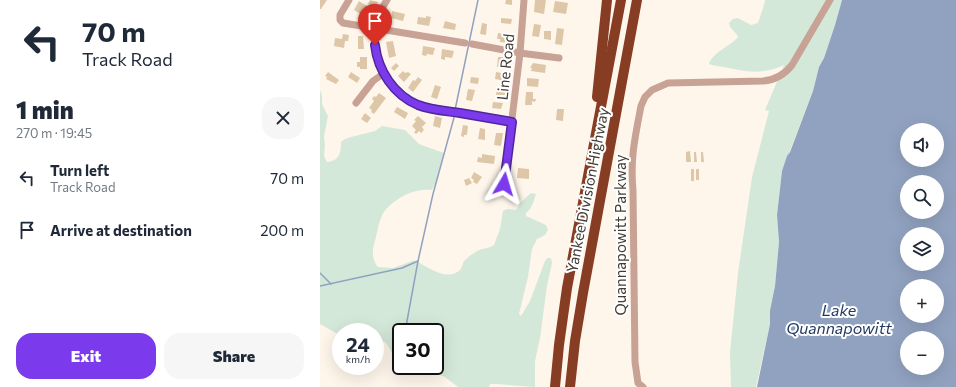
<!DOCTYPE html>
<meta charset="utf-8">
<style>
:root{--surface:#fff;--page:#f6f6f7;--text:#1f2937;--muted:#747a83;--accent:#7c3aed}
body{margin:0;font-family:Commissioner,sans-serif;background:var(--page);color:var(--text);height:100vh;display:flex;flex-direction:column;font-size:15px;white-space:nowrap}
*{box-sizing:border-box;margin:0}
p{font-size:13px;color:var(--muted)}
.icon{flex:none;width:22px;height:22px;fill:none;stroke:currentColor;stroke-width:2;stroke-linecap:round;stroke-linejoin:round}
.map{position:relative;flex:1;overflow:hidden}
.drawer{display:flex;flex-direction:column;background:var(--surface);width:320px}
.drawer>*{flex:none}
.guide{background:#fff;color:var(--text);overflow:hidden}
.buttons{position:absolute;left:580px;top:123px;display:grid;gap:8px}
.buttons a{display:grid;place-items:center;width:44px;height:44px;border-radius:50%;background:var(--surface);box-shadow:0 4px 16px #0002;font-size:20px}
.speed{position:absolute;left:12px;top:323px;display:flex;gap:8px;font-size:20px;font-weight:700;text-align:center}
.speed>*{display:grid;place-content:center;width:52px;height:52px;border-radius:50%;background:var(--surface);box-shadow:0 4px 16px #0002;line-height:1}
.speed small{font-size:10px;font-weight:400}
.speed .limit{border:2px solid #111;border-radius:6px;background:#fff;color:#111}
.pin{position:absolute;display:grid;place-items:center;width:34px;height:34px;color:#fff;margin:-41px -17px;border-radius:50% 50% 50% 0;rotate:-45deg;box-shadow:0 0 4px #0007}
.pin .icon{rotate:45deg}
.me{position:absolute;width:44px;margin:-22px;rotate:7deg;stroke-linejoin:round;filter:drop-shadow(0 0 3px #0008)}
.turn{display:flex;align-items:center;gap:14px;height:84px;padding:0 16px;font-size:18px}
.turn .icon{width:52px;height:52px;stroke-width:2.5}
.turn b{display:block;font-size:28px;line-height:34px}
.round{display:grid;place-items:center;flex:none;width:42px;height:42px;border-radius:16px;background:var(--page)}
.headline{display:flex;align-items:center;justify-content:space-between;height:68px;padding:0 16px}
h1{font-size:24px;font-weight:800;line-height:30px}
.primary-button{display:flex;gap:8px;margin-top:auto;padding:8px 16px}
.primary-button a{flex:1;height:46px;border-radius:16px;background:var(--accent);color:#fff;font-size:16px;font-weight:800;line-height:46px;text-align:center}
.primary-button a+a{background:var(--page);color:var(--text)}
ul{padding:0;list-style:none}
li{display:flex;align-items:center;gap:12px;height:52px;padding:0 16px}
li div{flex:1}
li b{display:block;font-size:15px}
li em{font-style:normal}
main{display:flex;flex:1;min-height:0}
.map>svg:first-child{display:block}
</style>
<main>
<section class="drawer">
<div class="guide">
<div class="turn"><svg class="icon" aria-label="left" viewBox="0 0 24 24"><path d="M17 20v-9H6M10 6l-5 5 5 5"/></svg><div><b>70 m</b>Track Road</div></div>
</div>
<div class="headline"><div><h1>1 min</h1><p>270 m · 19:45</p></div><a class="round"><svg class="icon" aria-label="close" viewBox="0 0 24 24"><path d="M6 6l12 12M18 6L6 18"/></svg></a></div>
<ul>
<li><svg class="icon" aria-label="left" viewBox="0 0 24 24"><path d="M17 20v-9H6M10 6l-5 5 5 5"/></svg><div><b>Turn left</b><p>Track Road</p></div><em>70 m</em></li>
<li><svg class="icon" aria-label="arrive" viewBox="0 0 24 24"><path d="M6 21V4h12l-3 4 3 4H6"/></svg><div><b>Arrive at destination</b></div><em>200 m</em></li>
</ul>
<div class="primary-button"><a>Exit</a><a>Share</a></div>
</section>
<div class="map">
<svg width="636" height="387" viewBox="0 0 636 387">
<rect width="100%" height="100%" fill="#fff6eb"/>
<g fill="#d4e8d9">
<path d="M445,0H522L515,25L504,58L499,67L493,91L462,171L457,215L459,242L455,286L450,324L436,387H411L410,352L418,273L432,177L449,111L445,110L464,65C443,75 426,72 404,67C399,66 394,66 389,64C393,52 409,47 417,38L418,36L410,27L409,23L413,19L418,18L431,25L438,23L444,5Z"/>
<path d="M0,90L2,96V104L8,116L4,137L5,145L4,156L7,162C19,161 21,153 21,142L25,139L31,137L55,131L62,126L85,130L99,144L124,153L117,180L112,190C96,188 79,196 67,208C60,215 58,228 56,237C53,247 50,258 58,267L73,268L95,260V262H98C110,269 129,282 141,269C141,268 143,264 143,263C145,259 151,255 154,253C160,248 168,249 174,245L180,229L183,211L187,209L196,210L201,202L211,193L216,194C214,201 212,208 206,213V216L226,225L228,230L225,235L217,239L212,249L208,277L199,314L201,316L210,301L225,261L227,258H231L232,263L227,286L220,338L215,361V387L176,384H170L169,387H138L125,377L106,369L90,366H115V332H81V362C67,354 72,339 55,340V332H21V336L0,324Z"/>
</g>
<path fill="#91a2c0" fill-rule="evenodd" d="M522,0H636V387H437L450,324V311L455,286L459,242L457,215L462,171L467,156L470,152L493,91L499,67L504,58L515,25ZM587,130H617V160H587ZM587,182H617V212H587ZM587,234H617V264H587ZM587,286H617V316H587ZM587,338H617V368H587Z"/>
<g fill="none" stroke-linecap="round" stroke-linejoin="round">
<g stroke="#91a2c0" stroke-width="1.5">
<path d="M135,110L158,0"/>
<path d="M0,273L11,284"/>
<path d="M0,286L82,268L98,261"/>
<path d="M85,332L98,261L113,194L135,114"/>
</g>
</g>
<g fill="#ddc7a8">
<path d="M0,0H7L1,9H0Z"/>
<path d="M50,0L58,2L55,7L48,4Z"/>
<path d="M186,0H192V5L185,4Z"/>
<path d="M215,0H226L224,14L214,12Z"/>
<path d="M39,1L47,6L42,15L34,10Z"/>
<path d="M235,1L248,3L246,14L233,12Z"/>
<path d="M72,11L85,14L83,21L71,18Z"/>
<path d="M106,16L111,17L109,26L97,24L98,17L106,18Z"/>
<path d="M181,18L192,19L191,24L181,23Z"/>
<path d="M125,21L136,24L135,30L123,28Z"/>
<path d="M162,23L167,24L166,35L160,34Z"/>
<path d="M214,24L221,25L219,37L212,36Z"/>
<path d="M237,28L244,29L242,45L235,44Z"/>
<path d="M224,31H231V40L224,39Z"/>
<path d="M178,33L191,35L193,36L192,41L189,40V43L180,42V39H177Z"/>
<path d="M23,34L29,35L28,41H25L24,48L14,46L15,38L22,39Z"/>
<path d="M38,36H43L44,49H38Z"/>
<path d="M73,41L76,56L69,58L66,42Z"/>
<path d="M103,46L115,48L113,55L107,54L106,56L102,55Z"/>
<path d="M122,49L134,51L132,58L125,57V60L121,59Z"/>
<path d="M40,57H47V69H40V67H37V62H40Z"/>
<path d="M178,57H183V60L189,61L188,66L177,67Z"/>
<path d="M76,63L79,66L74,71L71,68Z"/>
<path d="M213,63L226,65L225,73L211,71L212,68H210Z"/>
<path d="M83,71L85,73L88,72L91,74L84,82L78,76Z"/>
<path d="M8,72L19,80L16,84L6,79L7,77L5,76Z"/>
<path d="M31,72L40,78L37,83L28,77Z"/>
<path d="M176,72L187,74L186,81L175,79Z"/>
<path d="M98,77L102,80L93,92L88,88L93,80L95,81Z"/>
<path d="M151,77L159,78L158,84L150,83Z"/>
<path d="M207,78L219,79L218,87L207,86Z"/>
<path d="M115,85L121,87L117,99L111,97Z"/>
<path d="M177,88L186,89V95H176Z"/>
<path d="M148,89L155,90L152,101L146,100Z"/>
<path d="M206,92H213V99H216L215,102L212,101V105H205Z"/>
<path d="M59,93L66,98L54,114L51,112L52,110L49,108L54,101L52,99L54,96L56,97Z"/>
<path d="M173,102L183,103L181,109L172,108Z"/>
<path d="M77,107L88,113L85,119L74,112Z"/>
<path d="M237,109H244L243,121L236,120Z"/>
<path d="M45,113L51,118L47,123L41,119Z"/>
<path d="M98,116L106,123L102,127L104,130L101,133L99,131L96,134L94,132L96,130L92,126L96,121L94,120Z"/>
<path d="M115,116L122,118L120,128L113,126Z"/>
<path d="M143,125L148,126L147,135H144V137L141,136Z"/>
<path d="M160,128L165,129V140L158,139Z"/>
<path d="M176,133H183L181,146L174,145Z"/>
<path d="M370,151L371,162H366V152Z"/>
<path d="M374,152H376L377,162H374Z"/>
<path d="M381,152H383L384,162H381Z"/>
<path d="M162,154L175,156L174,164L157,162L158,157L162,158Z"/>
<path d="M198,168L209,169V179L197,178Z"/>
<rect x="371" y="169" width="3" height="12"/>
<rect x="376" y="169" width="3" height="11"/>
<path d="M154,172L162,177L157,184L153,182L154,180L151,178Z"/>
<path d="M149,178L152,183L146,186L144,180Z"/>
</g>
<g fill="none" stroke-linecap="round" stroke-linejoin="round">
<g stroke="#c8a295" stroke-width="7">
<path d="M29,0L20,15V20L23,23L145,43"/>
<path d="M67,0C40,39 61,95 107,107L192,121"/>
<path d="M152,44L200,53L239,58"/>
<path d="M36,103L53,81L63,74"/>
<path d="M184,184L200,53L204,0"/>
<path d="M323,387L318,383L315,362L313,190C310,159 315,137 321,106L325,97L332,90L348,83L443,81C455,80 465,74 472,65L510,0"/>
</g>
<g stroke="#873d24" stroke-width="10">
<path d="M277,97L287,0"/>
<path d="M235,387L239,345L247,288L301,0"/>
<path d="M250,387L255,341L263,293L317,0"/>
</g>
</g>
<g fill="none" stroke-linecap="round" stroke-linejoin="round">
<defs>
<path id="route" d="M55,45C58,71 74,95 98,105C111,110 127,111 140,113C158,116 175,119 192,122L184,184"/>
</defs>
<use href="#route" stroke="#51269a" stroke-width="10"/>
<use href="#route" stroke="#7c3aed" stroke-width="7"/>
</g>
<g text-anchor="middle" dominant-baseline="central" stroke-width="4" stroke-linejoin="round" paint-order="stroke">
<g font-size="15" fill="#423c35" stroke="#fff">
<text transform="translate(185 67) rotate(-84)">Line Road</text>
<text transform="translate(267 190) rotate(-79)">Yankee Division Highway</text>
<text transform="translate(300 235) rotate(-90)">Quannapowitt Parkway</text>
</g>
<g font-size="16" font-style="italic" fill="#233a64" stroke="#fff">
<text x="519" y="309">Lake<tspan x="519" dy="18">Quannapowitt</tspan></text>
</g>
</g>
</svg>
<div class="buttons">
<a><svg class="icon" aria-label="sound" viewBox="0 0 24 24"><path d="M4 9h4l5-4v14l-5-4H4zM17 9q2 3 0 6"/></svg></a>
<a><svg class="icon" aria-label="search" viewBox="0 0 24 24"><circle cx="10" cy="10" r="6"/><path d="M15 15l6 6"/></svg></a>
<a><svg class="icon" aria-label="layers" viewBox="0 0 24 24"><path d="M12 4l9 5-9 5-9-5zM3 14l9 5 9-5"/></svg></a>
<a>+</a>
<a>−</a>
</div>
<div class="speed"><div>24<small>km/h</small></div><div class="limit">30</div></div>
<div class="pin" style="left:55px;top:45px;background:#d93025"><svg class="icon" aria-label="arrive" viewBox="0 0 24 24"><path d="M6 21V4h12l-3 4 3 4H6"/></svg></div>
<svg class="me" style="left:184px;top:184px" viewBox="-20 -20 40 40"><path d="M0-17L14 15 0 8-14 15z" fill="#7c3aed" stroke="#fff" stroke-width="4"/></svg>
</div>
</main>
